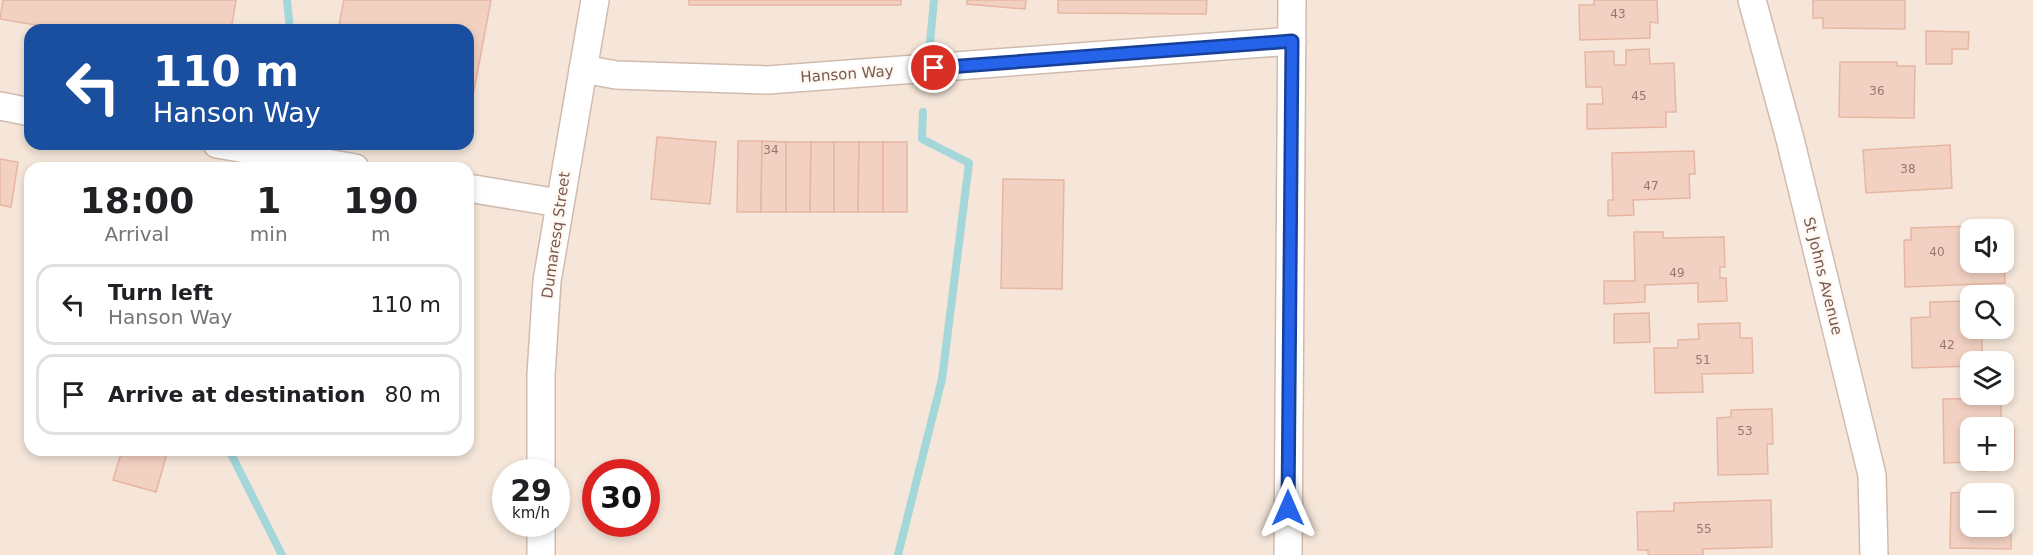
<!DOCTYPE html>
<meta charset="utf-8">
<style>
:root{--surface:#fff;--page:#f2f2f2;--text:#202124;--muted:#757577;--line:#e0e0e0}
body{margin:0;font-family:"DejaVu Sans",sans-serif;background:var(--page);color:var(--text);height:100vh;display:flex;flex-direction:column;font-size:22px;white-space:nowrap}
*{box-sizing:border-box;margin:0}
p{font-size:20px;color:var(--muted)}
.icon{flex:none;width:33px;height:33px;fill:none;stroke:currentColor;stroke-width:2;stroke-linecap:round;stroke-linejoin:round}
.map{position:relative;flex:1;overflow:hidden}
.sheet{position:absolute;left:24px;top:162px;width:450px;height:294px;display:flex;flex-direction:column;background:var(--surface);border-radius:18px;box-shadow:0 3px 9px #0003}
.sheet>*{flex:none}
.top-card{position:absolute;left:24px;top:24px;width:450px;height:126px;border-radius:18px;box-shadow:0 3px 9px #0003;background:#1a4fa0;color:#fff;overflow:hidden}
.fabs{position:absolute;left:1960px;top:219px;display:grid;gap:12px}
.fabs a{display:grid;place-items:center;width:54px;height:54px;border-radius:12px;background:var(--surface);box-shadow:0 3px 9px #0003;font-size:30px}
.speed{position:absolute;left:492px;top:459px;display:flex;gap:12px;font-size:30px;font-weight:700;text-align:center}
.speed>*{display:grid;place-content:center;width:78px;height:78px;border-radius:50%;background:var(--surface);box-shadow:0 3px 9px #0003;line-height:1}
.speed small{font-size:15px;font-weight:400}
.speed .limit{border:9px solid #d22;background:#fff;color:#111}
.pin{position:absolute;display:grid;place-items:center;width:51px;height:51px;color:#fff;margin:-26px;border:3px solid #fff;border-radius:50%;box-shadow:0 2px 6px #0007}
.me{position:absolute;width:66px;margin:-33px;rotate:0deg;stroke-linejoin:round;filter:drop-shadow(0 0 4px #0008)}
.turn{display:flex;align-items:center;gap:21px;height:126px;padding:0 30px;font-size:27px}
.turn .icon{width:78px;height:78px;stroke-width:2.5}
.turn b{display:block;font-size:42px;line-height:51px}
.eta{display:flex;justify-content:space-evenly;align-items:center;height:102px;text-align:center}
.eta b{font-size:36px;font-weight:700;line-height:42px}
ul{padding:0;list-style:none}
li{display:flex;align-items:center;gap:18px;height:81px;margin:0 12px 9px;padding:0 18px;border:3px solid var(--line);border-radius:18px}
li div{flex:1}
li b{display:block;font-size:22px}
li em{font-style:normal}
.map>svg:first-child{display:block}
</style>
<div class="map">
<svg width="2033" height="555" viewBox="0 0 2033 555">
<rect width="100%" height="100%" fill="#fdf5eb"/>
<path fill="#f5e6d9" fill-rule="evenodd" d="M0,0H2033V555H0ZM30,30H468V144H30ZM30,168H468V450H30ZM1971,230H2004V262H1971ZM1971,296H2004V328H1971ZM1971,362H2004V394H1971ZM1971,428H2004V460H1971ZM506,472H556V524H506ZM596,472H646V524H596ZM1971,494H2004V526H1971Z"/>
<g fill="none" stroke-linecap="round" stroke-linejoin="round">
<g stroke="#a4d7da" stroke-width="8">
<path d="M287,0L290,30"/>
<path d="M929,54L934,0"/>
<path d="M229,450L282,555"/>
<path d="M898,555L942,379L969,163L922,139L923,112"/>
</g>
</g>
<g fill="#f3d1c2" stroke="#e7b6a2" stroke-width="1.5" fill-rule="evenodd">
<path d="M3,0H236L231,30H66L0,19Z"/>
<path d="M344,0H491L471,106H468V30H338Z"/>
<rect x="689" y="0" width="212" height="5"/>
<path d="M967,0H1026L1025,9L967,4Z"/>
<path d="M1058,0H1207L1206,14L1058,13Z"/>
<path d="M1594,0H1657L1658,23L1650,22V38L1580,40L1579,5H1594Z"/>
<path d="M1813,0H1905V29L1823,28V18H1813Z"/>
<path d="M1926,31L1969,32L1968,49H1952V64H1926Z"/>
<path d="M1649,49L1650,64L1674,63L1676,112H1666V127L1587,129V104H1603L1602,87H1586L1585,52L1614,51V65H1626V50Z"/>
<path d="M1840,62H1897V66H1915L1914,118L1839,117Z"/>
<path d="M657,137L716,142L710,204L651,199Z"/>
<path d="M738,141H762L761,212H737Z"/>
<path d="M762,141L786,142V212H761Z"/>
<path d="M786,142H811L810,212H786Z"/>
<path d="M811,142H834V212H810Z"/>
<path d="M834,142H859L858,212H834Z"/>
<path d="M859,142H883V212H858Z"/>
<rect x="883" y="142" width="24" height="70"/>
<path d="M1950,145L1952,188L1866,193L1863,150Z"/>
<path d="M1694,151L1695,174H1689L1690,198L1633,200L1634,215L1608,216V200H1613L1612,153Z"/>
<path d="M0,159L18,162L11,207L0,205Z"/>
<path d="M1003,179L1064,180L1062,289L1001,288Z"/>
<path d="M2003,225L2004,230H1971V262H2004V242L2005,283L1905,287L1904,240H1911V228Z"/>
<path d="M1634,232H1663V238L1724,237L1725,267H1720V278H1726L1727,301L1698,302V283L1645,285V302L1604,304V281H1635Z"/>
<path d="M1971,301V328H1982V362H1971V366L1912,368L1911,318L1930,317V302Z"/>
<path d="M1649,313L1650,342L1614,343V314Z"/>
<path d="M1740,323V338H1752L1753,373L1702,374L1703,392L1655,393L1654,348H1678V340L1699,339L1698,324Z"/>
<path d="M2001,398V428H1971V460H2004V429L2014,428V461L1985,462L1986,471L1971,470V462L1944,463L1943,399Z"/>
<path d="M1772,409L1773,444H1767L1768,474L1718,475L1717,418L1731,417V410Z"/>
<path d="M122,450H168L156,492L113,480Z"/>
<path d="M1965,486H2000V492H2011V549L1950,548L1951,493L1965,492ZM1971,494H2004V526H1971Z"/>
<path d="M1771,500L1772,547L1703,549V555H1648V550H1638L1637,512L1674,511V503Z"/>
</g>
<g fill="none" stroke-linecap="round" stroke-linejoin="round">
<defs>
<g id="minor">
<path d="M1752,0L1790,139L1872,475L1874,555"/>
<path d="M583,69L616,75L768,80L1292,41"/>
<path d="M0,106L30,112"/>
<path d="M217,144L355,168"/>
<path d="M468,188L559,203"/>
<path d="M541,472V375L547,281L595,0"/>
<path d="M541,524V555"/>
<path d="M1288,555L1292,0"/>
</g>
</defs>
<use href="#minor" stroke="#d1bbaf" stroke-width="30"/>
<use href="#minor" stroke="#fff" stroke-width="27"/>
</g>
<g fill="none" stroke-linecap="round" stroke-linejoin="round">
<defs>
<path id="route" d="M934,68L1292,41L1288,508"/>
</defs>
<use href="#route" stroke="#184099" stroke-width="15"/>
<use href="#route" stroke="#2563eb" stroke-width="10"/>
</g>
<g text-anchor="middle" dominant-baseline="central" stroke-width="5" stroke-linejoin="round" paint-order="stroke">
<g font-size="12" fill="#98766a">
<text x="1618" y="14">43</text>
<text x="1877" y="91">36</text>
<text x="1639" y="96">45</text>
<text x="771" y="150">34</text>
<text x="1908" y="169">38</text>
<text x="1651" y="186">47</text>
<text x="1937" y="252">40</text>
<text x="1677" y="273">49</text>
<text x="1947" y="345">42</text>
<text x="1703" y="360">51</text>
<text x="1745" y="431">53</text>
<text x="1704" y="529">55</text>
</g>
<g font-size="15" fill="#7a584c" stroke="#fff9f3">
<text transform="translate(847 74) rotate(-4)">Hanson Way</text>
<text transform="translate(556 235) rotate(-82)">Dumaresq Street</text>
<text transform="translate(1823 276) rotate(76)">St Johns Avenue</text>
</g>
</g>
</svg>
<div class="fabs">
<a><svg class="icon" aria-label="sound" viewBox="0 0 24 24"><path d="M4 9h4l5-4v14l-5-4H4zM17 9q2 3 0 6"/></svg></a>
<a><svg class="icon" aria-label="search" viewBox="0 0 24 24"><circle cx="10" cy="10" r="6"/><path d="M15 15l6 6"/></svg></a>
<a><svg class="icon" aria-label="layers" viewBox="0 0 24 24"><path d="M12 4l9 5-9 5-9-5zM3 14l9 5 9-5"/></svg></a>
<a>+</a>
<a>−</a>
</div>
<div class="speed"><div>29<small>km/h</small></div><div class="limit">30</div></div>
<div class="pin" style="left:934px;top:68px;background:#d93025"><svg class="icon" aria-label="arrive" viewBox="0 0 24 24"><path d="M6 21V4h12l-3 4 3 4H6"/></svg></div>
<svg class="me" style="left:1288px;top:508px" viewBox="-20 -20 40 40"><path d="M0-17L14 15 0 8-14 15z" fill="#2563eb" stroke="#fff" stroke-width="4"/></svg>
<div class="top-card">
<div class="turn"><svg class="icon" aria-label="left" viewBox="0 0 24 24"><path d="M17 20v-9H6M10 6l-5 5 5 5"/></svg><div><b>110 m</b>Hanson Way</div></div>
</div>
<section class="sheet">
<div class="eta">
<div><b>18:00</b><p>Arrival</p></div>
<div><b>1</b><p>min</p></div>
<div><b>190</b><p>m</p></div>
</div>
<ul>
<li><svg class="icon" aria-label="left" viewBox="0 0 24 24"><path d="M17 20v-9H6M10 6l-5 5 5 5"/></svg><div><b>Turn left</b><p>Hanson Way</p></div><em>110 m</em></li>
<li><svg class="icon" aria-label="arrive" viewBox="0 0 24 24"><path d="M6 21V4h12l-3 4 3 4H6"/></svg><div><b>Arrive at destination</b></div><em>80 m</em></li>
</ul>
</section>
</div>
